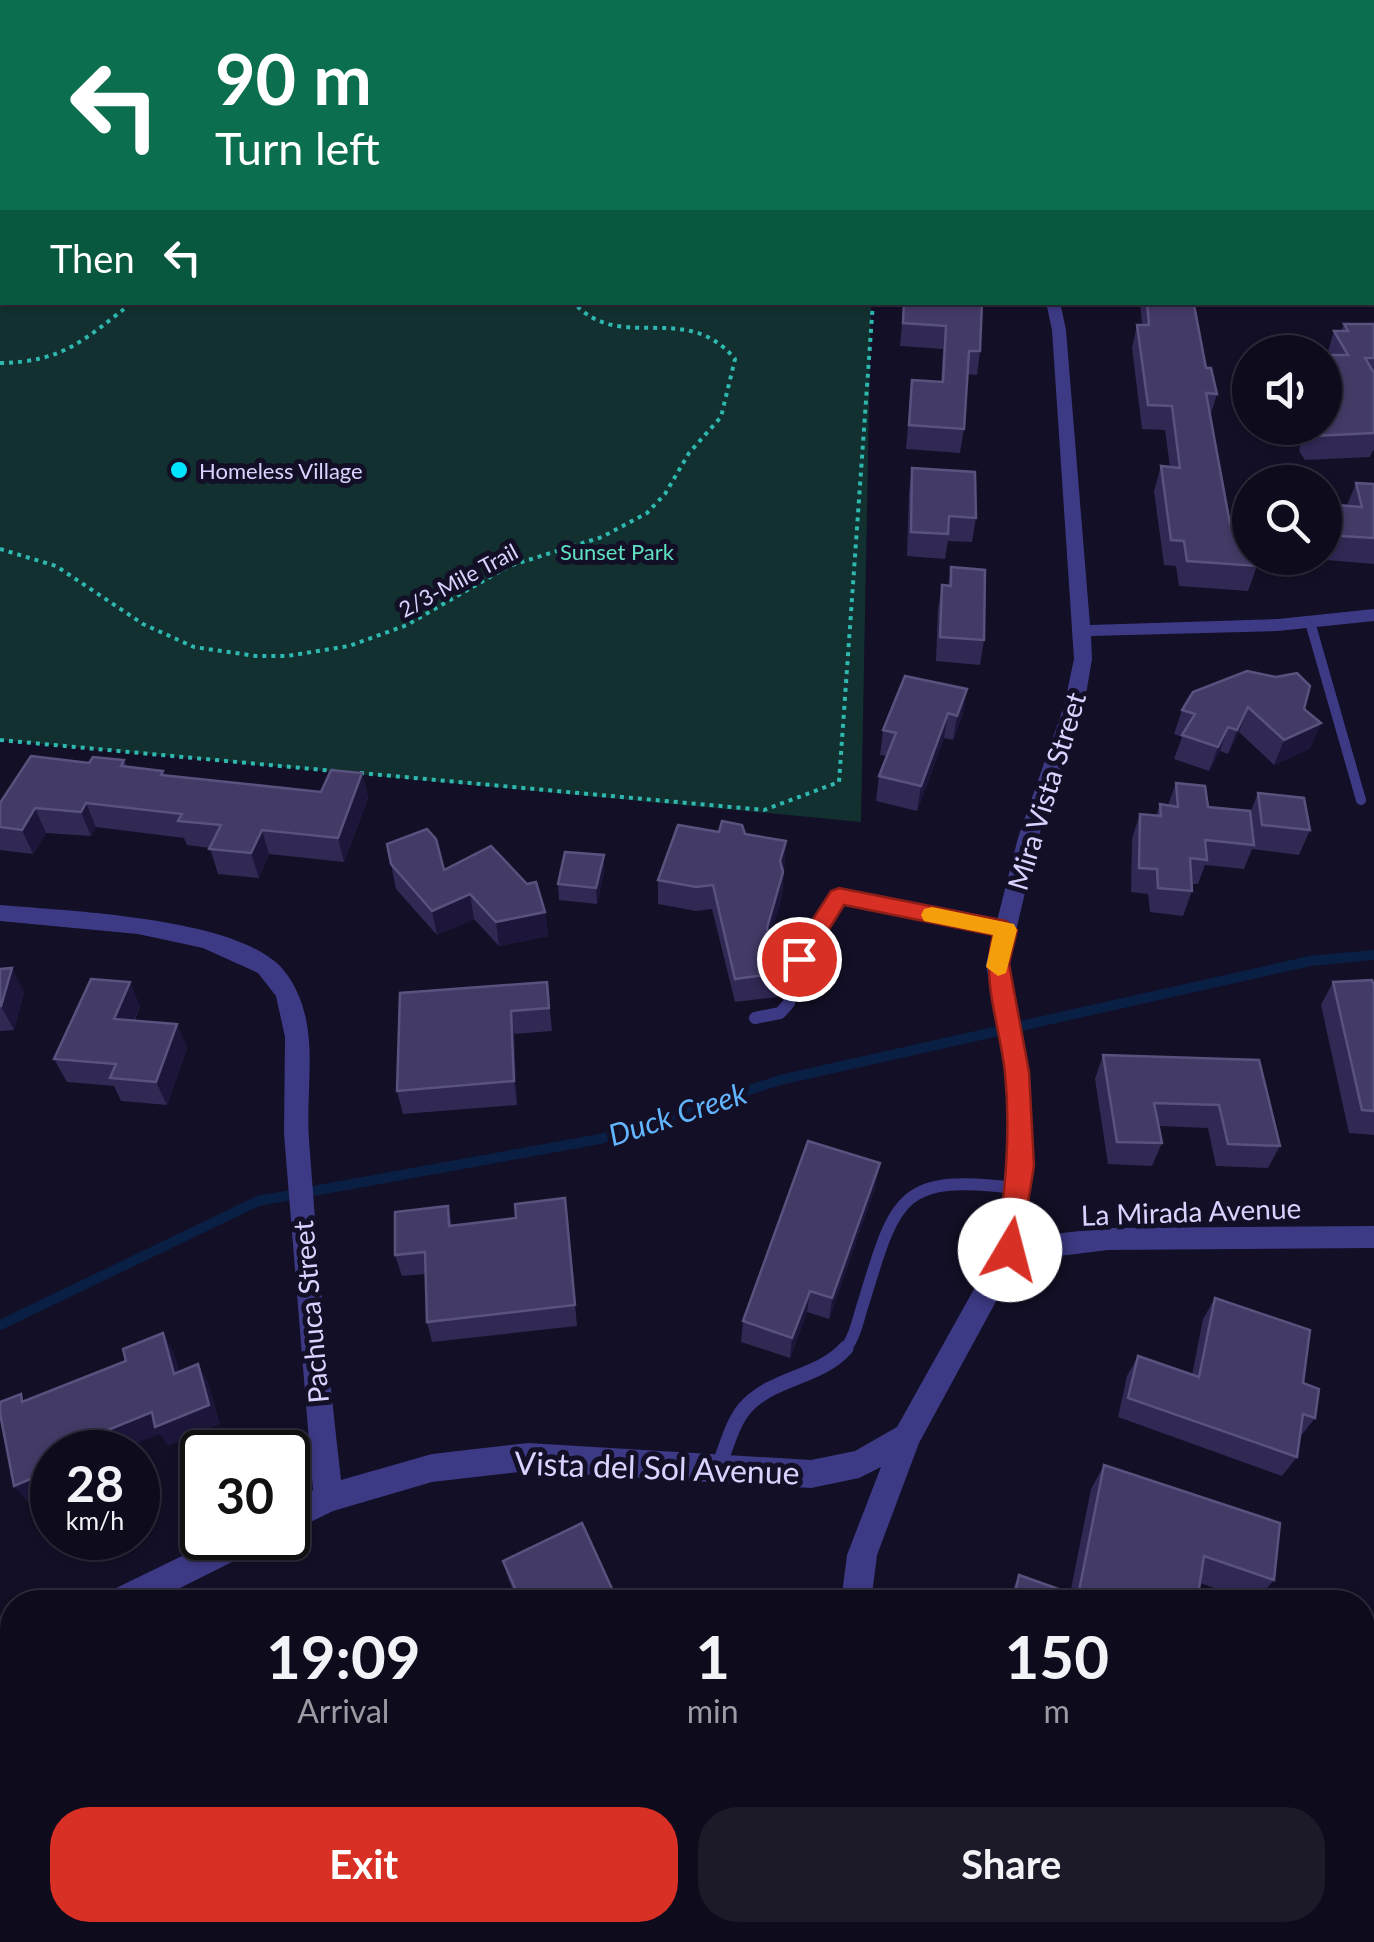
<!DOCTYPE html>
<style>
:root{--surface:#0e0b1c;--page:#1c1929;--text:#f1f3f6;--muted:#9b9ba3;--line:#2e2b3b;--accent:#d93025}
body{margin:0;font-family:Lato,sans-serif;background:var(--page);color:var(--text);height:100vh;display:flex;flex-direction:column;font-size:38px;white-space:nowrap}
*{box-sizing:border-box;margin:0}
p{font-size:32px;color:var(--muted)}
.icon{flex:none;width:55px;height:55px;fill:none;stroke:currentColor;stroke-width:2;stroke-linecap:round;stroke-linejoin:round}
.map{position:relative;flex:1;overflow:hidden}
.side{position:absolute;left:0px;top:1590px;width:1375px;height:352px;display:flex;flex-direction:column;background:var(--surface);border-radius:40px 40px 0 0;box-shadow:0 2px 8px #0004,0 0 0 2px var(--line)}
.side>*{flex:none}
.guide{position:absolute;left:0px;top:0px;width:1375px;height:305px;box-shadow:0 2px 8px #0004,0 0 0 2px var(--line);background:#0b6e4f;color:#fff;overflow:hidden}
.buttons{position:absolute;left:1232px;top:335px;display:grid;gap:20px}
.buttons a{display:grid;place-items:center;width:110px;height:110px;border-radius:50%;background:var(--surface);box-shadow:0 2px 8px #0004,0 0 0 2px var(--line);font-size:50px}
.speed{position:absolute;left:30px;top:1430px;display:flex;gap:20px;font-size:50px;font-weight:700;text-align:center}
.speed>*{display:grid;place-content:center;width:130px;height:130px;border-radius:50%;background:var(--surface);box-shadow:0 2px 8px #0004,0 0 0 2px var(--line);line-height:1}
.speed small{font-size:25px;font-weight:400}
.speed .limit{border:5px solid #111;border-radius:15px;background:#fff;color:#111}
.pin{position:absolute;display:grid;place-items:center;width:85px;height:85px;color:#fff;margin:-42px;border:5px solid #fff;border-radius:50%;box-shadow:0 2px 10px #0007}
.me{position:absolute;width:110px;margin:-55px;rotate:8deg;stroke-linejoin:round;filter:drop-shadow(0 0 8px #0008)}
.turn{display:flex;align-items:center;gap:35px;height:210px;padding:0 50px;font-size:45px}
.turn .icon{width:130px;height:130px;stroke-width:2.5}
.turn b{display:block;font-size:70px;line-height:85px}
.then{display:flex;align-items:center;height:95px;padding:0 50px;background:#0003;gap:20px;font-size:38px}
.eta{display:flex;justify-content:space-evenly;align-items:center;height:170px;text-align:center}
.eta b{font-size:60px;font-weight:700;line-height:70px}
.action{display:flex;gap:20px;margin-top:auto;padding:20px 50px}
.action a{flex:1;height:115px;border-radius:40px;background:var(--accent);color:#fff;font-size:40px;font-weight:700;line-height:115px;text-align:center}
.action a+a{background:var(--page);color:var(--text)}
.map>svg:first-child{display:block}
</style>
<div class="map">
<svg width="1374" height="1942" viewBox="0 0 1374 1942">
<rect width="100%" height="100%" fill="#130f26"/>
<path fill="#12302f" d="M0,0H872L2,2V302L871,303L861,822L0,740Z"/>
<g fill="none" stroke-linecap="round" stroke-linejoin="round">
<path stroke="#0a1f44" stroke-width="5" d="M645,2L658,0"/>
<path stroke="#0a1f44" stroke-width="10" d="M0,1325L258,1201L600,1139L780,1080L1310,961L1374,955"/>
<g stroke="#2fb8b0" stroke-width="2.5" stroke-dasharray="2.5 4" stroke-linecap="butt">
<path d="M4,2L8,0"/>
<path d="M422,2L429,1"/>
<path d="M0,70L2,79"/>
</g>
<g stroke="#2fb8b0" stroke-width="4" stroke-dasharray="4 5" stroke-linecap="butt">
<path d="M445,302H465"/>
<path d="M0,363C64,362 85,339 133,302"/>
<path d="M0,549L56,566L143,624L194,647L256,656H287L349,646L407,625L509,566L602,537L647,513L665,494L689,453L721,417L735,359C685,299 621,355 573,302"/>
<path d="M0,740L334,771"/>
<path d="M360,773L764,810L839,782L873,302"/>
</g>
<path stroke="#3d3a85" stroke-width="10" d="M1310,622L1361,800"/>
<g stroke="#3d3a85" stroke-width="12">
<path d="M755,1018L780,1013L789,1003L799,959L839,896L1006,929"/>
<path d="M844,1351C856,1336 858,1318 864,1301C896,1195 901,1174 1017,1188"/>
</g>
<g stroke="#3d3a85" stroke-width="15">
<path d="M719,1465C727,1446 732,1423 745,1408C772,1377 820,1378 846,1348"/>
<path d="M1036,1930L1039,1942"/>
</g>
<g fill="#3d3a85" fill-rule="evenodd">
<rect x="855" y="0" width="10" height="2"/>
<rect x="1372" y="246" width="2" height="8"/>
<path d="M1046,302H1060L1066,330L1090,625L1278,619L1374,609V621L1278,631L1091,636L1092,659L1084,706L1038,838L1008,964L1029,1072L1033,1166L1025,1237L1108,1228L1374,1226V1248L1108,1250L1018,1261L919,1443L877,1555L871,1602H841L847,1555L881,1467L859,1478L811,1488L528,1471L432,1482L333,1511L288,1533V1504L313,1490L284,1134L285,1037L276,996L258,973L203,948L138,934L0,921V905C68,911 229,917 279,965C293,979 302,1000 306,1019C314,1058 306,1100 309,1140C317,1253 328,1367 341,1480L432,1454L528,1443L811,1460L855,1451L897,1427L997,1248L1009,1166L1005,1072L986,964L1018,838L1064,706L1074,659L1052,330Z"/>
<path d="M219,1538H265L260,1548L152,1602H106L110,1591Z"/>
<path d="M12,1641V1674L0,1680V1647Z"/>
<path d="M806,1930H840L839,1942H805Z"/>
</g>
</g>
<g fill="#312854">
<rect x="1372" y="251" width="2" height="50"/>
<path d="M904,302H982L980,351L977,375L967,374L964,429L960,453L906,449L912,380L941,382L943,349L900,346Z"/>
<path d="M1140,302H1180L1217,394L1210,417L1230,524L1257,566L1248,591L1179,586L1176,566L1164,565L1154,491L1161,466L1170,467L1165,430L1142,429L1132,348L1137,325H1142Z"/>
<path d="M1344,324L1374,358V452L1373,450L1370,457L1305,460L1299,451L1304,428H1325V355H1327L1334,331H1341Z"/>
<path d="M912,468L976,518L972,542L948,541L945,559L907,556L909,492Z"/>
<path d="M1356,483L1374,484V564L1314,559V558H1325V504L1347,505Z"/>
<path d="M951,567L984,640L980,665L936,661L938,609L942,585H948Z"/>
<path d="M905,676L963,714L953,740L944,738L917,811L876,801L879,776L887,756L880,755L883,730Z"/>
<path d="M1193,692L1304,709L1321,723L1310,748L1274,765L1239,732L1228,754L1220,751L1209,771L1174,759L1182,737L1174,734L1182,710Z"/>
<path d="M124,760L127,767L163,771L164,775L321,792L362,773L368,798L344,862L269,854L259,878L218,874L210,848L187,845L184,838L96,827L91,836L46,833L33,854L0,850V803L89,763Z"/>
<path d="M1176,783L1208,807L1250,813L1258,793L1310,830L1299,855L1252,849L1244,869L1205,865L1198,884H1192V891L1183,916L1150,912L1148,894L1131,892L1132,838L1140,814L1156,816L1160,804L1168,805Z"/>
<path d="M719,832L745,834L786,841L782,896L770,938L779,973L777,997L735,1002L712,909L696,911L658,904V880Z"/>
<path d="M387,844L545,912L548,936L499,946L474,919L437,935L396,889Z"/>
<path d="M604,871L597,904L559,900L558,884Z"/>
<path d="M0,969L24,992L14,1030L0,1031Z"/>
<path d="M547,982L552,1031L514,1034L517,1105L403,1114L397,1091Z"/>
<path d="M1333,982L1374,986V1135L1349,1133L1321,1005Z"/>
<path d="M140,1006L135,1020L177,1024L187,1048L167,1105L121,1101L114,1086L67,1082L54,1059Z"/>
<path d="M1103,1055L1259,1060L1280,1146L1268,1168L1216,1166L1208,1128L1159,1126L1162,1143L1152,1166L1108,1164L1095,1079Z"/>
<path d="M876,1185L829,1319L807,1312L790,1358L741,1342L743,1321Z"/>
<path d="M565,1198L577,1326L432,1342L427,1322L426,1274L402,1276L395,1255L448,1206L452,1226L516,1218Z"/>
<path d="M1215,1298L1303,1383L1315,1418L1300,1437L1297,1457L1282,1476L1118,1417L1127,1376L1138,1356L1192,1375L1203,1319Z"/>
<path d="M1104,1465L1274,1580L1255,1602L1200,1583L1197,1602H1007L1019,1575L1070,1594L1091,1489Z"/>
<path d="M503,1561L618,1602H518L508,1578Z"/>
<path d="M1077,1930H1196L1197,1942H1078Z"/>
</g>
<g fill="#1d163a">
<path d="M967,689L963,714L953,740L957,716Z"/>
<path d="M1248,707L1239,732L1228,754L1237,730Z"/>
<path d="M948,713L944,738L917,811L921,786Z"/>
<path d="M1321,723L1310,748L1274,765L1284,740Z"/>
<path d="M1228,727L1220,751L1209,771L1218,747Z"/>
<path d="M362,773L368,798L344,862L338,838Z"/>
<path d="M86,803L96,827L91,836L81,812Z"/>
<path d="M35,808L46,833L33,854L22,830Z"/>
<path d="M262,830L269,854L259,878L251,853Z"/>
<path d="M786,841L784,865L779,886L780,861Z"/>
<path d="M604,855V871L597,904L596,888Z"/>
<path d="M783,872L782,896L766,953L767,928Z"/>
<path d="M470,894L474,919L437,935L432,911Z"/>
<path d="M545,912L548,936L499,946L496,922Z"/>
<path d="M12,968L24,992L14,1030L1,1006Z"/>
<path d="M130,982L140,1006L125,1042L114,1019Z"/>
<path d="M511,1011L514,1034L517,1105L514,1081Z"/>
<path d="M177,1024L187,1048L167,1105L156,1082Z"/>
<path d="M880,1163L876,1185L829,1319L832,1298Z"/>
<path d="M810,1291L807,1312L790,1358L792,1338Z"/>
<path d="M163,1333L174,1353L186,1393L174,1374Z"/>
<path d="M198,1364L209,1384L220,1424L168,1446L160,1434L114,1452H86L83,1440Z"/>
<path d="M52,1470V1495L30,1504L14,1486Z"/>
<path d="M78,1930H98L100,1942H80Z"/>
</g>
<g fill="#433a66" stroke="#5a527e" stroke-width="2.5">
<rect x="1372" y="251" width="2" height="27"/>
<path d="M904,302H982L980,351H969L964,429L909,425L912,380L943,382L946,326L903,323Z"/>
<path d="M1147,302H1180V304L1194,305L1206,368H1211L1217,394L1206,393L1230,524L1248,525L1250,558H1255L1257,566L1187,561L1184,541L1171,540L1161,466L1180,468L1172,406L1148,405L1137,325H1149Z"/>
<path d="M1344,324H1374V358H1365L1374,373V433L1313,436L1308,428H1325V392L1338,395L1325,369V355H1348L1334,331H1348Z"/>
<path d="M912,468L975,472L976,518L949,516L948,534L911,532Z"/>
<path d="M1356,483L1374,484V538L1325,535V504L1362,507Z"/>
<path d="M951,567L985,570L984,640L940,637L942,585L951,586Z"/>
<path d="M1247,671L1276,677L1297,673L1310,686L1304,709L1321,723L1284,740L1248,707L1237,730L1228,727L1218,747L1182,735L1195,714L1182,710L1193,692Z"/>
<path d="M905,676L967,689L957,716L948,713L921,786L879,776L896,733L883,730Z"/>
<path d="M31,756L89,763L93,757L124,760L121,766L163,771L161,775L321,792L331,770L362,773L338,838L262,830L251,853L209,849L221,825L178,821L182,814L86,803L81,812L35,808L22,830L0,827V803Z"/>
<path d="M1176,783L1205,786L1208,807L1250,811L1254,845L1205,840L1207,860L1190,858L1192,891L1158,888L1157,869L1139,868L1140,814L1161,816L1160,804L1178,807Z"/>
<path d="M1258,793L1304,798L1310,830L1262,825Z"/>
<path d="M722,821L742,825L745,834L786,841L780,861L783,872L767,928L779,973L735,979L713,885L696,887L658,880L678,825L719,832Z"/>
<path d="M427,829L436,839L444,870L491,846L527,884L536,882L545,912L496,922L470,894L432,911L391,864L387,844Z"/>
<path d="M565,852L604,855L596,888L558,884Z"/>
<path d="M12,968L1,1006H0V969Z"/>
<path d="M91,979L130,982L114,1019L177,1024L156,1082L110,1078L116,1064L54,1059Z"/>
<path d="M1372,980L1374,986V1111L1362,1110L1333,982Z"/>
<path d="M547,982L549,1008L511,1011L514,1081L397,1091L400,993Z"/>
<path d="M1103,1055L1259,1060L1280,1146L1228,1144L1219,1105L1154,1103L1162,1143L1117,1142Z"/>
<path d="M808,1141L880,1163L832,1298L810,1291L792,1338L743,1321Z"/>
<path d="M565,1198L575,1305L427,1322L425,1252L395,1255V1212L448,1206L449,1226L516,1218L515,1204Z"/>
<path d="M1215,1298L1310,1330L1303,1383L1319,1389L1315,1418L1303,1414L1297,1457L1128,1398L1138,1356L1199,1377Z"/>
<path d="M163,1333L174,1374L198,1364L209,1405L155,1427L152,1412L83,1440L86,1452H52V1470L14,1486L0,1413V1402L21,1394L22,1402L126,1361L123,1349Z"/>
<path d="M1104,1465L1280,1523L1274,1580L1204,1556L1197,1602H1013L1019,1575L1078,1596Z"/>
<path d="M582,1523L618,1602H521L503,1561Z"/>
<path d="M416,1593L419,1602H396Z"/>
<path d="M12,1821V1930H78L80,1942H0V1826Z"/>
<path d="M491,1930H692L690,1942H489Z"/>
<path d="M1093,1930H1196L1197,1942H1093Z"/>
</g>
<path fill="#d93025" stroke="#8d1f18" stroke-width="2.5" d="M839,888L1006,921L1017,930L1009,964L1029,1072L1034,1166L1019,1258L1010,1262L1000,1258L997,1250C1005,1191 1011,1133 1005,1073C1000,1025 981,983 993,935L844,905L807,965H791L788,959L791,953L831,891Z"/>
<path fill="#f59e0b" d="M932,907L1014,924L1017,930L1006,973L998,976L986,967L993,935L924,921L921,915L924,909Z"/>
<circle fill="#00e5ff" stroke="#130f26" stroke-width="4" cx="179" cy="470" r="10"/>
<g text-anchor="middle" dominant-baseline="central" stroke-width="10" stroke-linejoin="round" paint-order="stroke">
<g font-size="22" fill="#d9d4ff" stroke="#130f26" text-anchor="start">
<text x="199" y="470">Homeless Village</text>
</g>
<g font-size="22" fill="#5fe0c0" stroke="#130f26">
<text x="617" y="551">Sunset Park</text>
</g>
<g font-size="22" fill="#d9d4ff" stroke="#130f26">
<text transform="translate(458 580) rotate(-28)">2/3-Mile Trail</text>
</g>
<g font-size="28" fill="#d9d4ff" stroke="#130f26">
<text transform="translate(1046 791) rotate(-73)">Mira Vista Street</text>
<text transform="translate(1191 1211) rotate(-2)">La Mirada Avenue</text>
<text transform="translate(310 1312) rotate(-95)">Pachuca Street</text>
</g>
<g font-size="30" font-style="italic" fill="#62b6ff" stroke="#130f26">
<text transform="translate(677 1113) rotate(-18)">Duck Creek</text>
</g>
<g font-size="32" fill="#d9d4ff" stroke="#130f26">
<text transform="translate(657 1467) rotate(2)">Vista del Sol Avenue</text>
</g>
</g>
</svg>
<div class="buttons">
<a><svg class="icon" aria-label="sound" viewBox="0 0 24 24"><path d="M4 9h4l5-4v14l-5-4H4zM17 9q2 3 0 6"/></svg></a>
<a><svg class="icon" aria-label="search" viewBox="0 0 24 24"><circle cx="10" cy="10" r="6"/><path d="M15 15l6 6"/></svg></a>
</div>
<div class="speed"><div>28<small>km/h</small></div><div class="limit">30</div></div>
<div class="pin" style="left:799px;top:959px;background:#d93025"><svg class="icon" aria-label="arrive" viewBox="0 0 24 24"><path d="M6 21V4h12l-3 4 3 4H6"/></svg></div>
<svg class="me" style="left:1010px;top:1250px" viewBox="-20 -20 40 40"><circle r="19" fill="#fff"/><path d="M0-13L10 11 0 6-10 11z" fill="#d93025"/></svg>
<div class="guide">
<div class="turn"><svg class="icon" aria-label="left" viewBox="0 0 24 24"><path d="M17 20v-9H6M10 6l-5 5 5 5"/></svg><div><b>90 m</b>Turn left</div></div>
<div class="then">Then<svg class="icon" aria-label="left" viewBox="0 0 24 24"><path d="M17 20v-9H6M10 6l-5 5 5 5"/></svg></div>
</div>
<section class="side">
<div class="eta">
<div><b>19:09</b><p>Arrival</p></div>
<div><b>1</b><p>min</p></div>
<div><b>150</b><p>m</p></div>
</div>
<div class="action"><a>Exit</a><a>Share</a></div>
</section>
</div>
